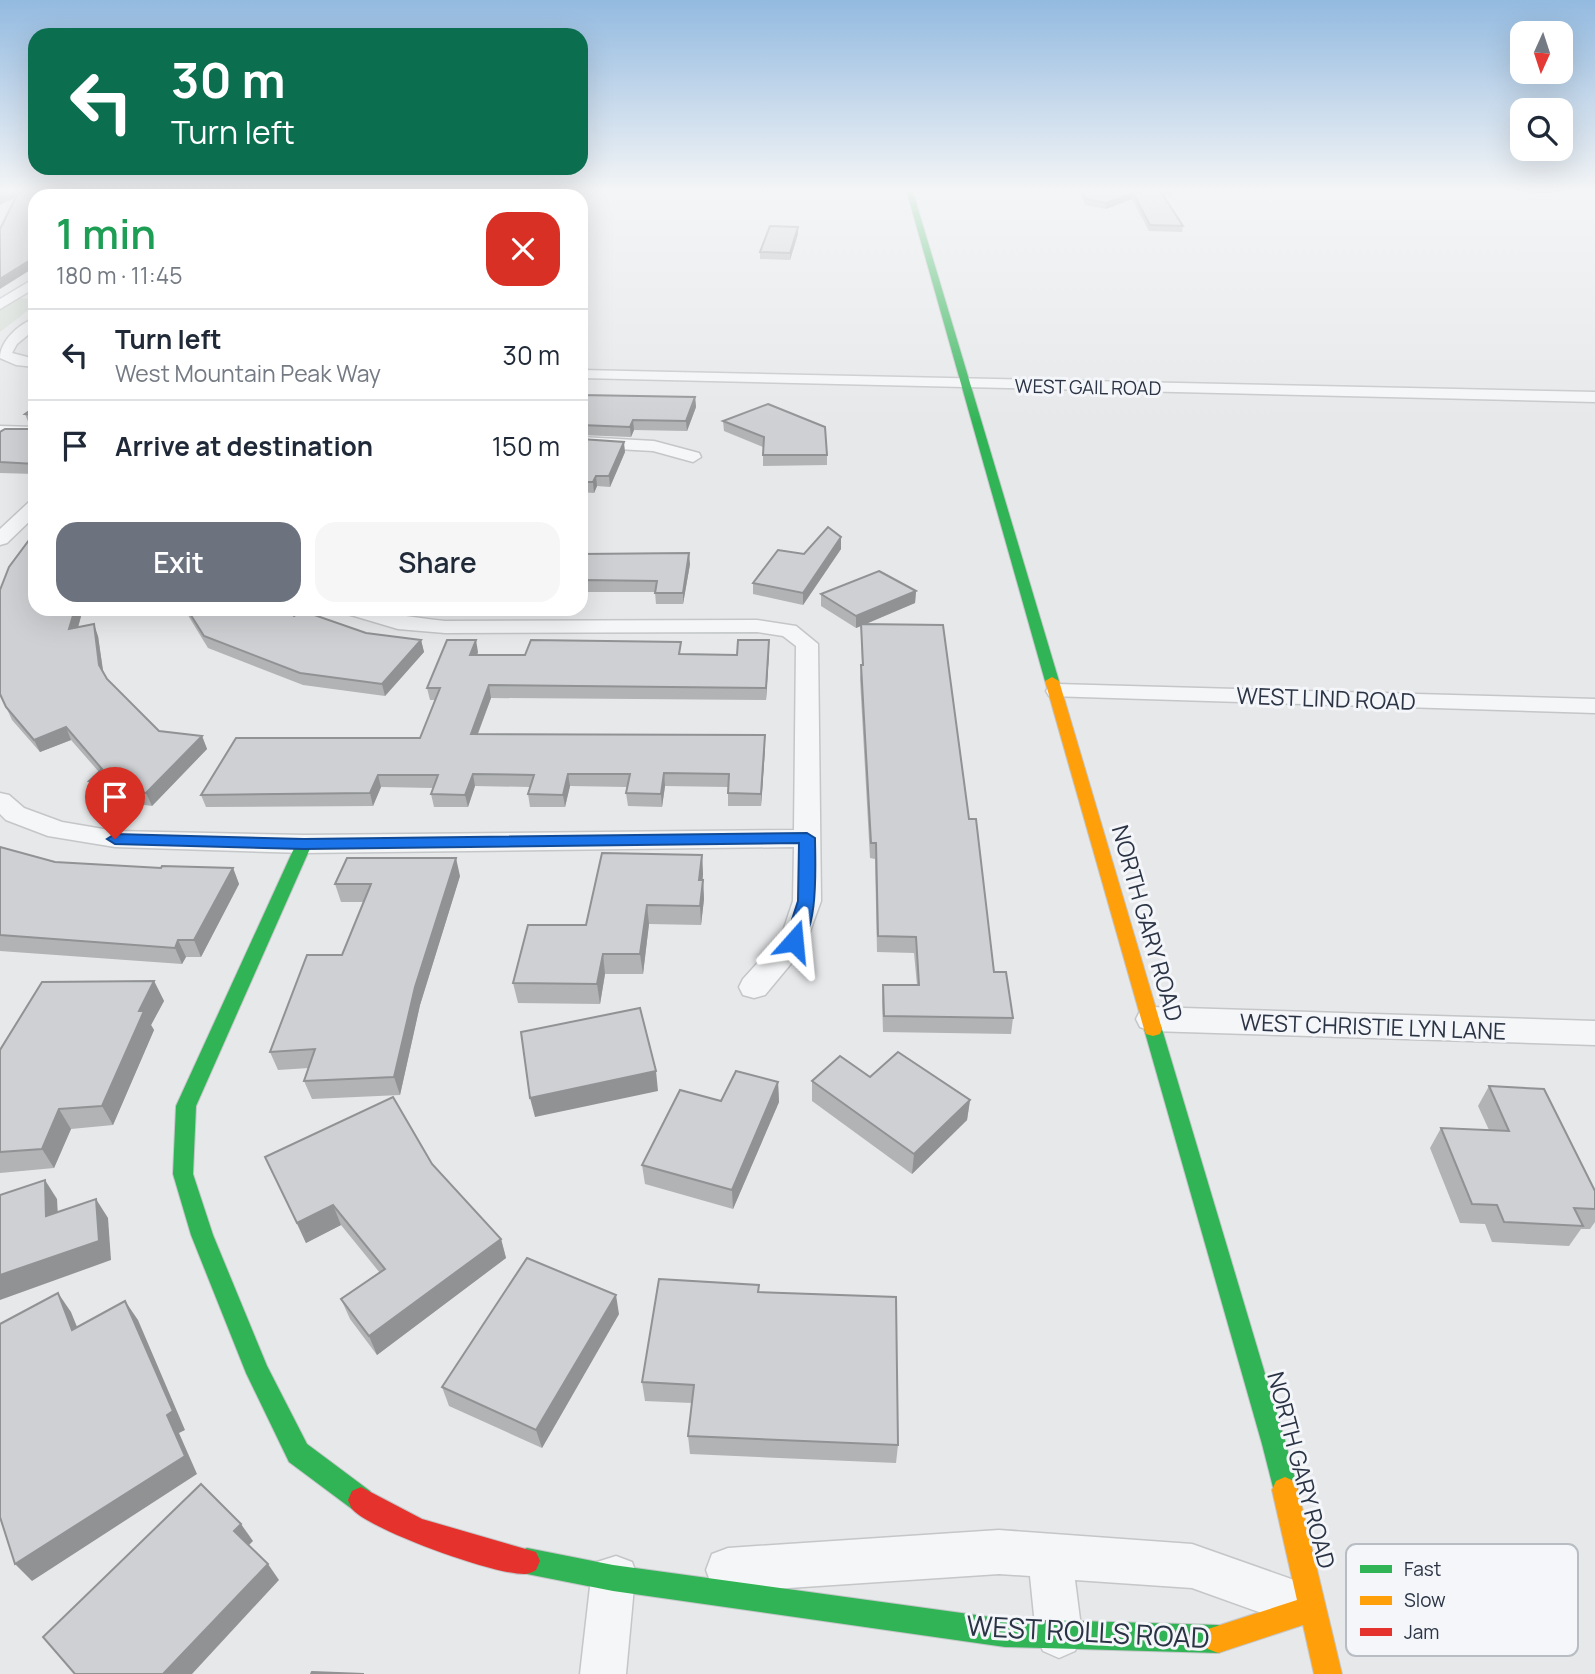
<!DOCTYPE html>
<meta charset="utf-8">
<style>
:root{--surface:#fff;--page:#f6f6f7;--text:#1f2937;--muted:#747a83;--line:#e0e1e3;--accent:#6c737f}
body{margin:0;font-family:Manrope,sans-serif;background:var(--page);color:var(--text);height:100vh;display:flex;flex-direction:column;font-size:26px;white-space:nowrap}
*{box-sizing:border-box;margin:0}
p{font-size:23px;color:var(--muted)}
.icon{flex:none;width:38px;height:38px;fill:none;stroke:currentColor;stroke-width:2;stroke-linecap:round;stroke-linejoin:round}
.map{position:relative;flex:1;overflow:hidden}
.details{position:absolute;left:28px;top:189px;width:560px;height:427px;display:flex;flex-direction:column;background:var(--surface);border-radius:21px;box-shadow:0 7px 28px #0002}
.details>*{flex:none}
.guide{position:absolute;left:28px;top:28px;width:560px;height:147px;border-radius:21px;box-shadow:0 7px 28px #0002;background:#0b6e4f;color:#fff;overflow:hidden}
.needle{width:46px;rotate:183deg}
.tools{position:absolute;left:1510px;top:21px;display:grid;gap:14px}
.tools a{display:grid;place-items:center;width:63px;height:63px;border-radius:14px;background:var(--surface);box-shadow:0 7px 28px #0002;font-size:35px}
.pin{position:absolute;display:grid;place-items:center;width:60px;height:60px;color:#fff;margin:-72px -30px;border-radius:50% 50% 50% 0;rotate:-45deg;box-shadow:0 0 7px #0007}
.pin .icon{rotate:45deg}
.me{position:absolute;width:77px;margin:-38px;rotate:18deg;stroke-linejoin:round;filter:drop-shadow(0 0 5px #0008)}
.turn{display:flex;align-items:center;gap:24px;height:147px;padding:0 28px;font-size:32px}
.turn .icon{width:91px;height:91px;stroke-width:2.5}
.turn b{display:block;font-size:49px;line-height:60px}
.round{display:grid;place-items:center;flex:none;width:74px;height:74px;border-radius:21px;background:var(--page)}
.summary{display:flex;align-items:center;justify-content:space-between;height:119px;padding:0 28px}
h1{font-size:42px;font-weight:600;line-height:52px;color:#1e9e55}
.action{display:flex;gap:14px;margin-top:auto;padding:14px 28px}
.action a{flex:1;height:80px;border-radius:21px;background:var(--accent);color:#fff;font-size:28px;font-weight:600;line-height:80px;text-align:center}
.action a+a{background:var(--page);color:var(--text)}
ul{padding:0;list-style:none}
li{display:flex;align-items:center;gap:21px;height:91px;padding:0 28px;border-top:2px solid var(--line)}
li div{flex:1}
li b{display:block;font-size:26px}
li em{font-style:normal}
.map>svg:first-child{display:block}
</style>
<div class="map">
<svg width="1595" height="1674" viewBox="0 0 1595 1674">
<rect width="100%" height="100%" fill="#e6e8ea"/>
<path fill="#d6ded6" d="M35,298V305L0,332V299Z"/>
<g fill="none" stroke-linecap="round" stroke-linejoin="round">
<defs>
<g id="street">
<path d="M211,189H223L215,196H204Z"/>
<path d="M35,278V288L0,309V299Z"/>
<path d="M35,318V329L17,344L12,353L35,359V367L16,365L0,358C0,341 19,324 35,318Z"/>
<path d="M581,370L1595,392V402L581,378Z"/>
<path d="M0,426L35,427V437L0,436Z"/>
<path d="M581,437L654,441L699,453L701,457L693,462L653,451L581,447Z"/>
<path d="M35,501V516L7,543L0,545V529L29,502Z"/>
<path d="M341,609C376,609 410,618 445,621L757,620L796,626L818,644L821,901L804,948L765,995L754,998L743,995L739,987L743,979L781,937L793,901L794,847L304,853L115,847L48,836L6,820L0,814V793L9,795L24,808L62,822L115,831L304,835L794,830L796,646L783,636L757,632L445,633L398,629L344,613Z"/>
<path d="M1057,684L1595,699V713L1049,696L1046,691L1049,686Z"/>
<path d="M1151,1007L1595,1021V1045L1151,1031L1140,1027L1136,1019L1140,1011Z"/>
<path d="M999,1530L1192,1544L1314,1587L1321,1603L1314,1619L1298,1626L1192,1588L1075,1580L1082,1635L1075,1651L1059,1658L1043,1651L1036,1635L1030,1576L999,1574L728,1592L712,1586L706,1570L712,1554L728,1548Z"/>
<path d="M616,1556L632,1562L638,1578L634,1587L626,1674H580L591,1578L597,1562Z"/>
</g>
<g id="fast">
<path d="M906,189H912L1059,681L1057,684L1052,685L1045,681Z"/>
<path d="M304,839L312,844L196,1106L193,1174L213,1235L267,1366L307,1444L370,1491L374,1500L370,1509L361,1513L352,1509L289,1462L246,1373L191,1235L173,1174L176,1106L296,844Z"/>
<path d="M1153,1022L1160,1024L1162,1029L1286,1444L1298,1490L1294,1499L1285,1503L1276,1499L1262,1444L1144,1029L1146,1024Z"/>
<path d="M527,1548L613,1565L1005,1619L1218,1625L1228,1629L1232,1639L1228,1649L1218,1653L1005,1647L613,1591L527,1574L518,1570L514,1561L518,1552Z"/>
</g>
<g id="slow">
<path d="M1052,677L1059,681L1162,1029L1160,1034L1153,1036L1146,1034L1144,1029L1045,681Z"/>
<path d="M1285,1477L1294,1481L1298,1490L1342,1674H1314L1303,1625L1218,1653L1208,1649L1204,1639L1208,1629L1297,1600L1272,1490L1276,1481Z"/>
</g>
<path id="jam" d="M361,1487L422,1519L536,1552L540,1561L536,1570C535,1571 528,1574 526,1574C497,1576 373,1531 353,1510C351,1508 349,1502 348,1500L352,1491Z"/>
</defs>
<use href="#street" stroke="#c4c6c8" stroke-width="3"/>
<use href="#fast" stroke="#c4c6c8" stroke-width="2"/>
<use href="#slow" stroke="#c4c6c8" stroke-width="2"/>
<use href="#jam" stroke="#c4c6c8" stroke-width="2"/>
<use href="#street" fill="#f5f6f7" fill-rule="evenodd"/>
<use href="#fast" fill="#30b455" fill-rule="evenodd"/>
<use href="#slow" fill="#ff9f0a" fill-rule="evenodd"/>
<use href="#jam" fill="#e5322d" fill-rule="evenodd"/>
</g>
<g fill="#b1b3b5">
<path d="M1078,189H1174L1173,195H1163L1183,226L1182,232L1149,231L1132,199L1106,209L1085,205Z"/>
<path d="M798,234L790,260L760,259V252Z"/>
<path d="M581,395L695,397L696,407L687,431L634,430L631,437L581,435Z"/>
<path d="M35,407V474L0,473V432L31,429L34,427L33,425L29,424L25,414Z"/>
<path d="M723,421L827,455V465L763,466V447L724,431Z"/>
<path d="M581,439L625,452L610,487L597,486L594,493L581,492Z"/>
<path d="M841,549L803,605L753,594V583L804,554Z"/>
<path d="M581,554L690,564L683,604H656L655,592H586L582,605H581Z"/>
<path d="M916,591L915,603L866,624L969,819L994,972L1013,1018L1011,1034L883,1032L882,1001L883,985H917L914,953L877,952L875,859L870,858L860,679L861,665H862L861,626L856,628L821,606V594Z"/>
<path d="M35,609H83L78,628L98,636L103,672L107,679L159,731L202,736L207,749L152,806L116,801L114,797L95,794L89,781L99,772L71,740L40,752L12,720L0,694Z"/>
<path d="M186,609H288L294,616L366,633L421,640L424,652L385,696L303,685L208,648L189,617Z"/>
<path d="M478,652L477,655H737L769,652L766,700L491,698L478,734L765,735V748L761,806H728V787L665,786L662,807L628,806L626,793L627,787L570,786L565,807H530L528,794L530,787L475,786L468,807H434L431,794L433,788L381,787L373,806L206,807L201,795L420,738L435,700H430L427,688Z"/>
<path d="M0,847L55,862L161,868H233L239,884L201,957H186L182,964L0,951Z"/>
<path d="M702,855L704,899L701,925L649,924L643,974H605L600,1004L518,1003L513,983L586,925Z"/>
<path d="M460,876L420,1005L400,1095L312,1099L304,1081L309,1068L278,1070L270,1052L342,955L364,902H341L335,884Z"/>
<path d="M154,981L164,1001L151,1025L154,1030L113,1125L71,1129L54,1168L0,1173V1050Z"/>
<path d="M870,1077L970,1100L967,1120L912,1174L812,1101V1081Z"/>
<path d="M778,1082L779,1102L733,1209L645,1184L642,1165L721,1101Z"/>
<path d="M1489,1086L1595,1191V1222L1590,1229H1581L1569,1246L1492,1242L1485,1224L1460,1223L1430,1148L1441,1128L1489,1130L1478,1106Z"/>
<path d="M265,1157L432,1164L501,1239L506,1258L377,1355L350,1319L341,1299L380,1273L341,1225L306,1243Z"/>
<path d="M759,1285V1292L898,1445L896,1463L690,1454L688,1436L692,1403L645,1401L642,1382Z"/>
<path d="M619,1314L542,1448L449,1406L442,1387Z"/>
</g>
<g fill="#909294">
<path d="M15,189H22L24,193L0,205V197Z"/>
<path d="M163,189H177L166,196H152Z"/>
<path d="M1133,193L1132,199L1106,209V203Z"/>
<path d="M798,227V234L790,260V253Z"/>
<path d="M35,257V267L0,289V279Z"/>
<path d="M695,397L696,407L687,431L686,421Z"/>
<path d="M633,420L634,430L631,437L630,427Z"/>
<path d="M624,442L625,452L610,487L609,476Z"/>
<path d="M596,476L597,486L594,493L593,482Z"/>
<path d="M841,537V549L803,605V593Z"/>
<path d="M689,553L690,564L683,604V593Z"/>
<path d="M585,580L586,592L582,605L581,593Z"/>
<path d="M916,591L915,603L856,628V616Z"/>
<path d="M75,609H83L74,641L69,629Z"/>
<path d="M94,624L98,636L104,677L99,665Z"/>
<path d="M421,640L424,652L385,696L382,684Z"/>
<path d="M476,640L478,652L473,667L470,655Z"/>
<path d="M769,640V652L766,700V688Z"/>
<path d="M489,685L491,698L473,746L471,734Z"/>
<path d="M66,727L71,740L40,752L34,740Z"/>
<path d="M765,735V748L761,806V794Z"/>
<path d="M202,736L207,749L152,806L146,793Z"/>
<path d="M664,773L665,786L662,807L661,794Z"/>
<path d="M473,774L475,786L468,807L465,795Z"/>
<path d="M568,774L570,786L565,807L563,795Z"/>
<path d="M378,775L381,787L373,806L370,793Z"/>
<path d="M702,855L703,874L700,899L699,880Z"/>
<path d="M456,858L460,876L420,1005L400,1095L394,1077L415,987Z"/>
<path d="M233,868L239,884L201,957L194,940Z"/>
<path d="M703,880L704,899L701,925L700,906Z"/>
<path d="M647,905L649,924L643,974L640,954Z"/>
<path d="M178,940L186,957L182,964L175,948Z"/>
<path d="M603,954L605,974L600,1004L597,984Z"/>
<path d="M154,981L164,1001L151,1025L154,1030L113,1125L102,1106L139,1011Z"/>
<path d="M656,1071L658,1091L535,1117L530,1098Z"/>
<path d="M778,1082L779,1102L733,1209L732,1190Z"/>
<path d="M970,1100L967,1120L912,1174L914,1154Z"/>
<path d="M59,1109L71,1129L54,1168L42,1149Z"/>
<path d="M45,1180L57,1199L59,1235L46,1216Z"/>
<path d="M96,1199L108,1218L111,1260L0,1300V1275Z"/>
<path d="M333,1205L341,1225L306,1243L297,1223Z"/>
<path d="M501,1239L506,1258L377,1355L369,1336Z"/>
<path d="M58,1293L71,1312L86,1349L72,1330Z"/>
<path d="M616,1295L619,1314L542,1448L536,1430Z"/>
<path d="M125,1301L138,1320L185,1430L179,1433L197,1474L32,1581L15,1564L167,1415Z"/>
<path d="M241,1524L253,1541L246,1548L234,1531Z"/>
<path d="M268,1564L279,1580L192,1674H163Z"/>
</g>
<g fill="#ced0d3" stroke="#909294" stroke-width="2">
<path d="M0,189H15L0,197Z"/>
<path d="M20,189H95V191H110L113,189H163L152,196H35V257L0,279V229Z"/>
<path d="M1082,189H1174H1159L1183,226L1150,225L1133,193L1106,203L1086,199Z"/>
<path d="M770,226L798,227L790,253L760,252Z"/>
<path d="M581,395L695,397L686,421L633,420L630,427L581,425Z"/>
<path d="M768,404L825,427L827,455H763L764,437L723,421Z"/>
<path d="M35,407V464L0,462V432L5,429H31L34,427L33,415L25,414Z"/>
<path d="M581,439L624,442L609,476H596L593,482H581Z"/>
<path d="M828,527L841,537L803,593L753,583L778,550L804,554Z"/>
<path d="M35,532V609H75L69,629L94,624L99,665L107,679L159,731L202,736L146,793L111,788L114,785L89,781L102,769L66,727L34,740L6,707L0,694V590L9,567Z"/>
<path d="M689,553L683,593H655L657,581L585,580L581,593V554Z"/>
<path d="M879,571L916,591L856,616L821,594Z"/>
<path d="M187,609H288L294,616L303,611L366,633L421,640L382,684L300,673L204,636Z"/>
<path d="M861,624L943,625L969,819H976L994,972H1006L1013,1018L884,1016L883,985H919L916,937L878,936L876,843H871L861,665H863Z"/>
<path d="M447,640H476L470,655H525L531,640L681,642L679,654L737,655L738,640H769L766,688L489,685L471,734L765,735L761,794L728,793L729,774L664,773L661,794L626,793L630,774H568L563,795L528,794L534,775L473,774L465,795L431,794L438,775H378L370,793L201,795L236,738H420L440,688H427Z"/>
<path d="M0,847L55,862L161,868L162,866L233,868L194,940H178L175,948L0,935Z"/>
<path d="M602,853L702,855L699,880H703L700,906L647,905L640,954H603L597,984L513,983L528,925H586Z"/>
<path d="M347,858H456L415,987L394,1077L304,1081L315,1049L270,1052L307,955H342L371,884H335Z"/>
<path d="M154,981L139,1011H144L102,1106L59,1109L42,1149L0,1152V1050L42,982Z"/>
<path d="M640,1008L656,1071L530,1098L521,1032Z"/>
<path d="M898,1052L970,1100L914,1154L812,1081L840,1056L870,1077Z"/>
<path d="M736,1071L778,1082L732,1190L642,1165L680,1090L721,1101Z"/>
<path d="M1489,1086L1544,1089L1595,1191V1209L1574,1208L1583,1226L1504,1222L1497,1205L1472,1204L1441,1128L1509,1131Z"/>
<path d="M393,1097L432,1164L501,1239L369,1336L341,1299L385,1269L333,1205L297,1223L265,1157Z"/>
<path d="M45,1180L46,1216L96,1199L99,1241L0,1275V1195Z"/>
<path d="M527,1258L616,1295L536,1430L442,1387Z"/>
<path d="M659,1279L759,1285L758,1292L896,1297L898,1445L688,1436L694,1385L642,1382Z"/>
<path d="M58,1293L72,1330L125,1301L173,1411L167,1415L185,1456L15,1564L0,1517V1324Z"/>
<path d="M201,1484L241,1524L234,1531L268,1564L163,1674H75L43,1637Z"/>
<path d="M312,1672L364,1674H311Z"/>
</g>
<linearGradient id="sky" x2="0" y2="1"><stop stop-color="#93bae0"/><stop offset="0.45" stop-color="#f4f5f6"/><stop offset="1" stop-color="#f4f5f6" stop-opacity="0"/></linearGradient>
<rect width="1595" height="424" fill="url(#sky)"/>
<path fill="#1a73e8" stroke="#114b97" stroke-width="2" d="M807,833L815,838C815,860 820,940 794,947L785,941L798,901L799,843L304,849L115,844L107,839L115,834L304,839Z"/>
<g text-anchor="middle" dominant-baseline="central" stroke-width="6" stroke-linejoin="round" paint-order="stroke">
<g font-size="19" fill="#2b3445" stroke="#f4f6f9">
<text transform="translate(1088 387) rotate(1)">WEST GAIL ROAD</text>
</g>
<g font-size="23" fill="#2b3445" stroke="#f4f6f9">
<text transform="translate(1326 698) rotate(2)">WEST LIND ROAD</text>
<text transform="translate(1148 923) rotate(74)">NORTH GARY ROAD</text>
<text transform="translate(1373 1026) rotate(2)">WEST CHRISTIE LYN LANE</text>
<text transform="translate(1302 1470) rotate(75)">NORTH GARY ROAD</text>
</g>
<g font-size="28" fill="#2b3445" stroke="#f4f6f9">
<text transform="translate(1088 1631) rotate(3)">WEST ROLLS ROAD</text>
</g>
</g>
<rect x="1346" y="1544" width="232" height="112" rx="10" fill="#f4f6f9" stroke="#b8bcc3" stroke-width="2"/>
<rect x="1360" y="1565" width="32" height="8" fill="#30b455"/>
<rect x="1360" y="1596" width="32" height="9" fill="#ff9f0a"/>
<rect x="1360" y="1628" width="32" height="8" fill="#e5322d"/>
<g font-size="19" fill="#2b3445">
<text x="1404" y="1576">Fast</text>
<text x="1404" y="1607">Slow</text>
<text x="1404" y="1639">Jam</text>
</g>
</svg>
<div class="tools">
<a><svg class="needle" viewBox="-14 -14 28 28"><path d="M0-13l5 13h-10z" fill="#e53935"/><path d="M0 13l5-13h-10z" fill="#747a83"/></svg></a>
<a><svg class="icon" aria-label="search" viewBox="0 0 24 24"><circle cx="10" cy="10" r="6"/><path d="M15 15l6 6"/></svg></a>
</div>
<div class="pin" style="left:115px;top:839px;background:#d93025"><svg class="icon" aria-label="arrive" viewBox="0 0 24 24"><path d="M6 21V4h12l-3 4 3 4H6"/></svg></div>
<svg class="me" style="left:794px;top:941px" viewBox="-20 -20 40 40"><path d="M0-17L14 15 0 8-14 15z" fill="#1a73e8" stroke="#fff" stroke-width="4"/></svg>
<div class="guide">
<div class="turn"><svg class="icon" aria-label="left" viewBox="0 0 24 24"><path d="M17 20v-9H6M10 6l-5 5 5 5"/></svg><div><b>30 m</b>Turn left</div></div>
</div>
<section class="details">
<div class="summary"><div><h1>1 min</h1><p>180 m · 11:45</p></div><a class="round" style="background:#d93025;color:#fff"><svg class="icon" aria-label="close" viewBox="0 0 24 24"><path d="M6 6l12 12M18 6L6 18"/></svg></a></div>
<ul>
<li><svg class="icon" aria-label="left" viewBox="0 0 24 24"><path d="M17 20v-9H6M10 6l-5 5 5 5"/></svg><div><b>Turn left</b><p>West Mountain Peak Way</p></div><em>30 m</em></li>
<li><svg class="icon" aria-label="arrive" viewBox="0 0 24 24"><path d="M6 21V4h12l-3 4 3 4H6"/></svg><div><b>Arrive at destination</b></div><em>150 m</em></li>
</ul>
<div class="action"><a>Exit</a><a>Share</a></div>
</section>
</div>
